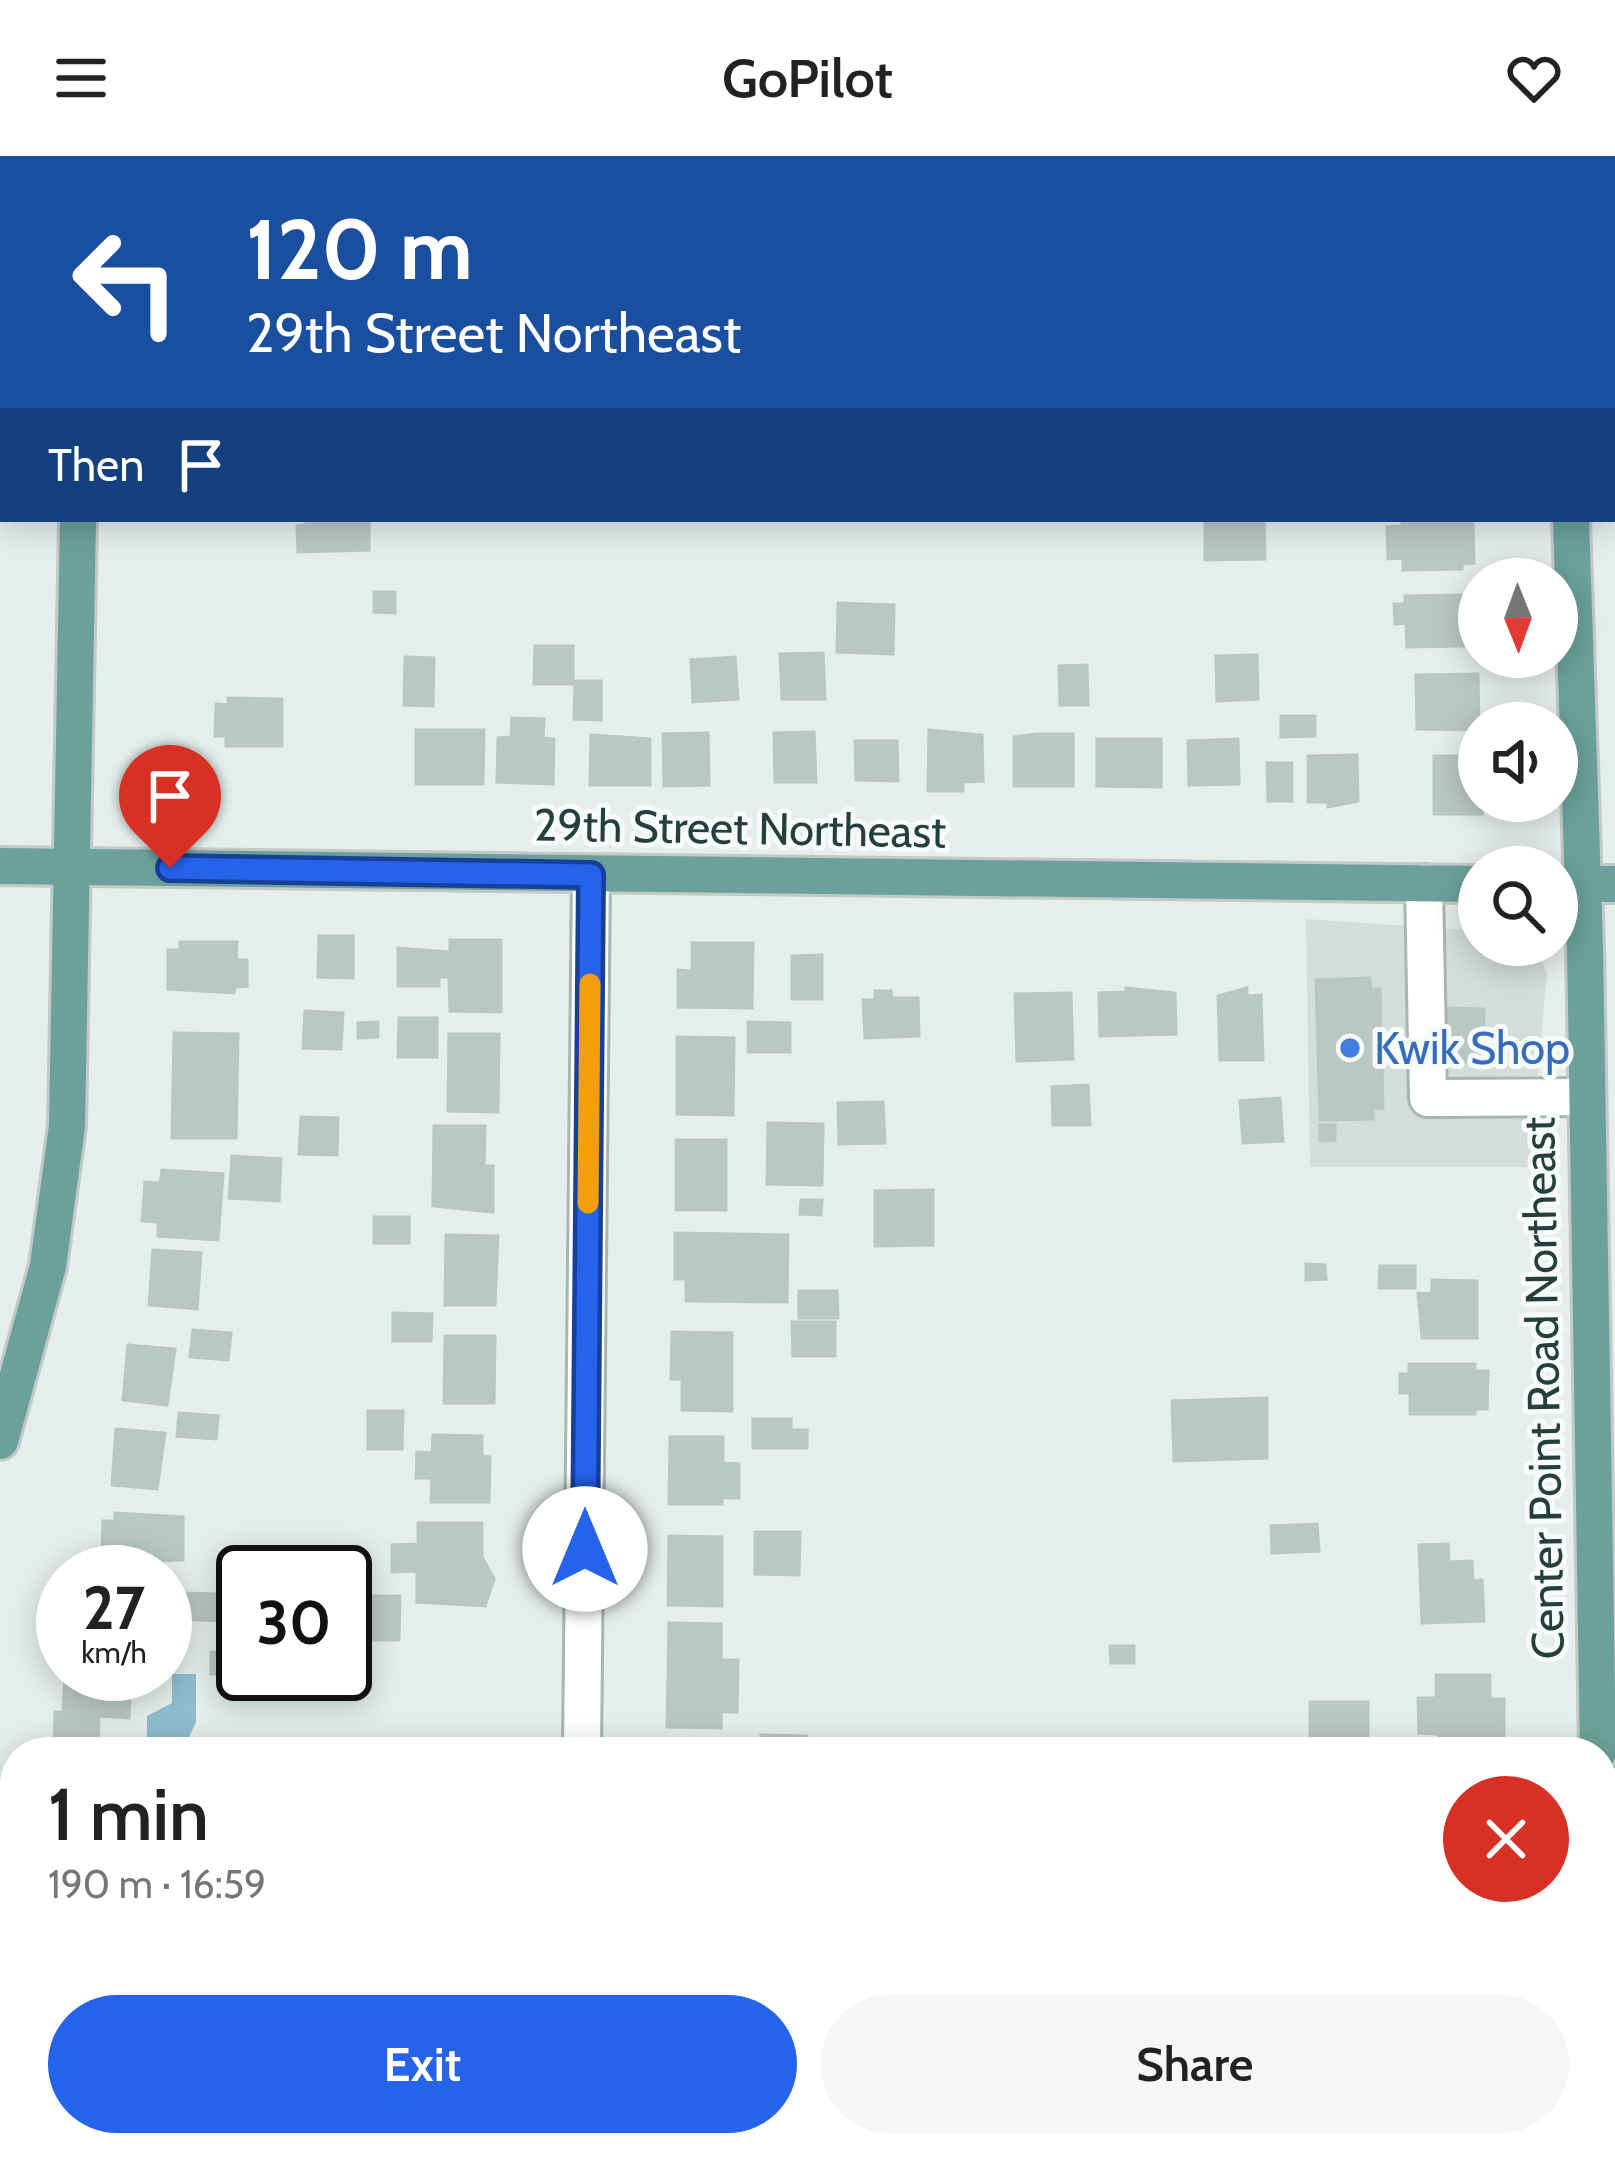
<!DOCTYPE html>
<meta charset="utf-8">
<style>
:root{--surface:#fff;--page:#f6f6f6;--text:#222;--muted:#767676;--accent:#2563eb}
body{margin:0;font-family:Cabin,sans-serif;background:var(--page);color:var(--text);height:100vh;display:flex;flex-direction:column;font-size:45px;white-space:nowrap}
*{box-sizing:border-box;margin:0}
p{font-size:39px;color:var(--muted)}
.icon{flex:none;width:66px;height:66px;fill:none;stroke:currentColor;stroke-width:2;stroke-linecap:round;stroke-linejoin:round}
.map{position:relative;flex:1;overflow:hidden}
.side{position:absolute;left:0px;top:1581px;width:1617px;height:420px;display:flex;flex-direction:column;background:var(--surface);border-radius:48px 48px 0 0;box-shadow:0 6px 30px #0003}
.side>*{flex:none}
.top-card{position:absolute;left:0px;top:0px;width:1617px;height:366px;box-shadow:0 6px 30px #0003;background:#1a4fa0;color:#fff;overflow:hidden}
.needle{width:78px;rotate:179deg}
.fabs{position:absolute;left:1458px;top:402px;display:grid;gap:24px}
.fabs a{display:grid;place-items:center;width:120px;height:120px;border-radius:50%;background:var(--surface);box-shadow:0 6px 30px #0003;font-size:60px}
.speed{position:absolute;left:36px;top:1389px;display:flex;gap:24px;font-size:60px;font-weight:700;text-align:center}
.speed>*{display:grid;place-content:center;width:156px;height:156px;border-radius:50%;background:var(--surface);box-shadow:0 6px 30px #0003;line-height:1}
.speed small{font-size:30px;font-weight:400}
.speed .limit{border:6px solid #111;border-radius:18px;background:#fff;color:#111}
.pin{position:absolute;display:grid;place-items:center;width:102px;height:102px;color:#fff;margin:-123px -51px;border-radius:50% 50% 50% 0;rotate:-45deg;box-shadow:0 0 12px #0007}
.pin .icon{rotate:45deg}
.me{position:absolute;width:132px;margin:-66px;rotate:0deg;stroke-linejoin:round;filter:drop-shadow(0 0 9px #0008)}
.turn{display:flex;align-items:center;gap:42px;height:252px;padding:0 48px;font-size:54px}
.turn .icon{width:156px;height:156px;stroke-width:2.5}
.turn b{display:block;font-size:84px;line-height:102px}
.then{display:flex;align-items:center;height:114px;padding:0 48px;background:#0003;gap:24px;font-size:45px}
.round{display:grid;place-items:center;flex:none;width:126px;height:126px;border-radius:63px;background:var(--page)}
.summary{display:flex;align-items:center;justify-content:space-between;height:204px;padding:0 48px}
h1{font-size:72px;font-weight:600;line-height:90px}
.action{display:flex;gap:24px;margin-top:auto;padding:24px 48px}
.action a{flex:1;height:138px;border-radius:72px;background:var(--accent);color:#fff;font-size:48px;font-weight:600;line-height:138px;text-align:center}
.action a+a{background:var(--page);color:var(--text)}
header{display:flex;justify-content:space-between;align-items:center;height:156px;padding:0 48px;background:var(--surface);font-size:54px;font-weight:600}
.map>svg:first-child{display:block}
</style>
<header><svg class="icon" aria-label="menu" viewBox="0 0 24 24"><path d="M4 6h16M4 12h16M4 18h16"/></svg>GoPilot<svg class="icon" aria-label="heart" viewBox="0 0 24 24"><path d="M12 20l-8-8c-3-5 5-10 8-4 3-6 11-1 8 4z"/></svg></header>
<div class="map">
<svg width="1615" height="2001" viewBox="0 0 1615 2001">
<rect width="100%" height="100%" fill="#e5eeeb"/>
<path fill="#d3ddda" d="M1306,763L1479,775V789H1531L1547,816L1529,1011H1310Z"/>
<path fill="#90bcd0" d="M172,1518H196V1566L188,1583H147V1560L172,1547Z"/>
<g fill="#bac8c5" stroke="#b8c7c3" stroke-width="3">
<path d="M306,363H369V394L298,396L297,370L306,369Z"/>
<path d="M1205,363H1264L1265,403L1205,404Z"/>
<path d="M1461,364L1473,368L1474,407L1462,408V413L1403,414V402L1388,403L1387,371L1402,370V365Z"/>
<path d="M374,436H395V457L374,456Z"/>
<path d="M1463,439V448H1475V479L1463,480L1464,490L1407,491L1406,467L1395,468L1394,448H1405V440Z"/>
<path d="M838,447L894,449L893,498L837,496Z"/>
<path d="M535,490H573V528H534Z"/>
<path d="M823,497L825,543H782L780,498Z"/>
<path d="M1257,499L1258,543L1217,545L1216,500Z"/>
<path d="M405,501L434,502L433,550L404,549Z"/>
<path d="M735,501L738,543L693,546L691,504Z"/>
<path d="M1087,509L1088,549H1060L1059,510Z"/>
<path d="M1478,518L1479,574L1417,573L1416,519Z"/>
<path d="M575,525H601V564L574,563Z"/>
<path d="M228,542L282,543V590H226V580H215L216,548L228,549Z"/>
<path d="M1281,560H1315V580L1281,581Z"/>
<path d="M512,562L544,563L543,582L554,583L553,628L497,626L498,582L511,581Z"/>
<path d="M416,574H484L483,628H416Z"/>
<path d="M929,574L982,579L983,625L963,626V635H928Z"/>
<path d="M814,576L816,626H775L774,577Z"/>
<path d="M708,577L709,629L664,630L663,578Z"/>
<path d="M1036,578H1073V630H1014V581Z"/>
<path d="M591,579L650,583V629H590Z"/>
<path d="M1097,583H1161V631L1097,630Z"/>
<path d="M1238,583L1239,628L1189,629L1188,585Z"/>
<path d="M855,585H897L898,625L856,624Z"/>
<path d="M1357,599L1358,645L1328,651V646H1308V600Z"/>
<path d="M1434,600H1479L1482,658H1434Z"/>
<path d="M1267,607H1292V645H1268Z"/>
<path d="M319,780H353V822L318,821Z"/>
<path d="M450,784H501V856L450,855L449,821H439V830H398V792L450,796Z"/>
<path d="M180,786H237L236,804H247V830L235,831L234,837L168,833V794H180Z"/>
<path d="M692,787H753L752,852L678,851V814L692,815Z"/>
<path d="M822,799V843H792V800Z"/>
<path d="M1370,822L1371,833H1380L1383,952L1373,953V963L1320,964L1316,824Z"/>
<path d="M1126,832L1175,837L1176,878L1100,880L1099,837L1126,836Z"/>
<path d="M1247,832V840L1261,839L1263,904H1220L1218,840Z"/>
<path d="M875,835H891L892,842H918L919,880L865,882L863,844H875Z"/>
<path d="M1071,837L1073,903L1017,905L1015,838Z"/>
<path d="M1443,852L1484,853L1482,907L1441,905Z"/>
<path d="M305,855L343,857L341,893L303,892Z"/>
<path d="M399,862H437V901H398Z"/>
<path d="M378,866V881L358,882V867Z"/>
<path d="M748,866L790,867V896H748Z"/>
<path d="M174,877L238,878L236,982H172Z"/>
<path d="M449,878H499L498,956L448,955Z"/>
<path d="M677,881L734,882L733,959L677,958Z"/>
<path d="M1088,929L1090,969H1053L1052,931Z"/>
<path d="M1280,942L1283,985L1243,987L1240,945Z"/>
<path d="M883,946L885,987L839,988L838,947Z"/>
<path d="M301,961L338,962L337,999L299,998Z"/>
<path d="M768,967L823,968L822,1029L767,1028Z"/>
<path d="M1320,969H1335V984L1320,985Z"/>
<path d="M434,970H485L484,1010H493V1056L433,1050Z"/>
<rect x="676" y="984" width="50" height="70"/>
<path d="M232,1000L281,1003L279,1045L229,1042Z"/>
<path d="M162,1014L223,1018L218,1084L158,1080V1066L142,1065L145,1026L160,1027Z"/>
<path d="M933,1034V1089L875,1090V1035Z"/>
<path d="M801,1044H822L821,1059L800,1058Z"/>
<rect x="374" y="1061" width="35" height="26"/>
<path d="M675,1077L788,1079L787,1146L686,1145V1123H675Z"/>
<path d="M446,1079L498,1080L495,1149H445Z"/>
<path d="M153,1094L201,1097L197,1153L149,1149Z"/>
<path d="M1306,1108L1325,1109L1326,1123L1306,1124Z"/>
<path d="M1380,1110H1415V1132H1379Z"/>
<path d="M1432,1124L1477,1125V1182H1422L1418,1137L1432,1138Z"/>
<path d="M799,1135H837L838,1162H799Z"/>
<path d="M393,1157L432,1158L431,1185H393Z"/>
<path d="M792,1166H835V1200H793Z"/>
<path d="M193,1174L231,1177L228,1204L190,1201Z"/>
<path d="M672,1176L732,1177V1255L682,1254V1223H671Z"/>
<path d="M445,1180H495L494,1247H444Z"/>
<path d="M128,1189L175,1193L167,1249L123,1244Z"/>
<path d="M1409,1208H1475V1215H1488L1487,1253H1475V1258H1410V1237H1400V1218H1409Z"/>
<path d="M1267,1242V1302L1174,1305L1172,1245Z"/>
<path d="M368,1255H403L402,1293H368Z"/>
<path d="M179,1257L218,1260L216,1283L177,1280Z"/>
<path d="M753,1263H791V1274H807V1292H753Z"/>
<path d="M116,1273L165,1277L157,1333L112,1329Z"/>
<path d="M433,1279L482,1280V1300L490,1301L489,1346H431L432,1322H416L417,1296L432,1297Z"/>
<path d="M670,1281H723V1307L739,1308V1342H722V1348H669Z"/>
<path d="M115,1357L183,1361V1404L115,1406V1399L102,1398L103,1365H115Z"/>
<path d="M418,1367H482V1401L494,1423L485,1450L417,1446V1415L392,1416V1389L418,1388Z"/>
<path d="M1317,1368L1319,1395L1272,1397L1271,1370Z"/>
<path d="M755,1376H800L799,1419L755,1418Z"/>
<path d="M669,1380L722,1381V1450L668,1449Z"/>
<path d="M1448,1388L1449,1406L1472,1405L1473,1425L1482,1424L1484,1465L1422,1467L1419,1389Z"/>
<path d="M179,1437L219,1438V1465L179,1463Z"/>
<path d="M360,1440H400L399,1484H360Z"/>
<path d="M669,1467L721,1468V1504H738L737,1556H721V1572L667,1571Z"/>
<path d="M1110,1490H1134V1507H1111Z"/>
<rect x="211" y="1496" width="19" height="22"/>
<path d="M65,1518H131L129,1562L99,1560L98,1596H54L55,1556H63Z"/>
<path d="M1436,1519H1490V1543H1504V1581L1439,1584V1578L1419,1577L1418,1542H1436Z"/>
<rect x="1310" y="1546" width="58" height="50"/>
<path d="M761,1579L807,1580V1596H761Z"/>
<path d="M0,1801L15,1802V1856H0Z"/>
<path d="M966,1986H1117V1999L1440,2001H928L966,1993Z"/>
</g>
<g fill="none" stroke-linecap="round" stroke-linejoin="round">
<defs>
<g id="minor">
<path d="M0,74H3"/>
<path d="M1614,164H1615"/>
<path d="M1424,727L1428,942L1587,941"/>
<path d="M582,1596L591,719"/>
<path d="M1602,1630H1615"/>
<path d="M1602,1717L1615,1719"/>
<path d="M0,1957L15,1950"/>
<path d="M1484,2001V1986"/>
</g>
<g id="major">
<path d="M1555,0V3"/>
<path d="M85,3V0"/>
<path d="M1571,363L1585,791L1598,1596"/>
<path d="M0,710L1479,728"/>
<path d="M1557,728H1615"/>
<path d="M0,1285L48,1110L67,970L78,363"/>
<path d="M1602,1768L1607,2001"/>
</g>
</defs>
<use href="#minor" stroke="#a8b6b3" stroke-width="42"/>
<use href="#major" stroke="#c2c9c8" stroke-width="42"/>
<use href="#minor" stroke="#fff" stroke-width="36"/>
<use href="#major" stroke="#6ca19b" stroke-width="36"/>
</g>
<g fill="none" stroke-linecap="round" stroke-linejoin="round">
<defs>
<path id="route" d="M170,712L591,719L585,1393"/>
</defs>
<use href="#route" stroke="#184099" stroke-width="30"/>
<use href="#route" stroke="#2563eb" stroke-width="21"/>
<path stroke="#f59e0b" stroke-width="21" d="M588,1047L590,828"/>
</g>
<circle fill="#3f7fe0" stroke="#f6faf8" stroke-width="4.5" cx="1350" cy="892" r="12"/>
<g text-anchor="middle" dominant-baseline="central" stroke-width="10" stroke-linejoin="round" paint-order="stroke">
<g font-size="45" fill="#253f3c" stroke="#f6faf8">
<text transform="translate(740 672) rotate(1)">29th Street Northeast</text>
<text transform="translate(1543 1232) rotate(-91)">Center Point Road Northeast</text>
</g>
<g font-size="45" fill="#366cbe" stroke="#f6faf8" text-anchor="start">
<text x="1374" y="892">Kwik Shop</text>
</g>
</g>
</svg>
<div class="fabs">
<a><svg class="needle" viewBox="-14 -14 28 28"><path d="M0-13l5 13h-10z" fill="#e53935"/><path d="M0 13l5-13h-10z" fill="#767676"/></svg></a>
<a><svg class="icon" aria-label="sound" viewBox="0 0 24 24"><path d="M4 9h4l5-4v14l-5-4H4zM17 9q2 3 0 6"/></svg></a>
<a><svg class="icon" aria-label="search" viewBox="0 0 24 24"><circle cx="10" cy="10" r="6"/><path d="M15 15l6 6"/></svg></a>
</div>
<div class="speed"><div>27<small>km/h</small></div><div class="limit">30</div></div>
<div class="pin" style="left:170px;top:712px;background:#d93025"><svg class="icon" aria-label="arrive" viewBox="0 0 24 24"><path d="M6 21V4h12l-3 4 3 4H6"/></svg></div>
<svg class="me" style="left:585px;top:1393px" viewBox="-20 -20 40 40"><circle r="19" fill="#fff"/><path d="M0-13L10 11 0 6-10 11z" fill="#2563eb"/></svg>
<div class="top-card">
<div class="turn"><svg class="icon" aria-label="left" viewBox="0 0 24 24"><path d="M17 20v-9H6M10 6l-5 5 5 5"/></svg><div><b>120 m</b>29th Street Northeast</div></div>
<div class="then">Then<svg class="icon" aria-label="arrive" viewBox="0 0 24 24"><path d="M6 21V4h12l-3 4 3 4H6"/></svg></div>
</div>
<section class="side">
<div class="summary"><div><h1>1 min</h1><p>190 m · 16:59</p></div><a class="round" style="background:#d93025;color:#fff"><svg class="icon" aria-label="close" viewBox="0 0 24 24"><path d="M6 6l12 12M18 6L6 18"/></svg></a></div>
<div class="action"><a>Exit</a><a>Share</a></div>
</section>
</div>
